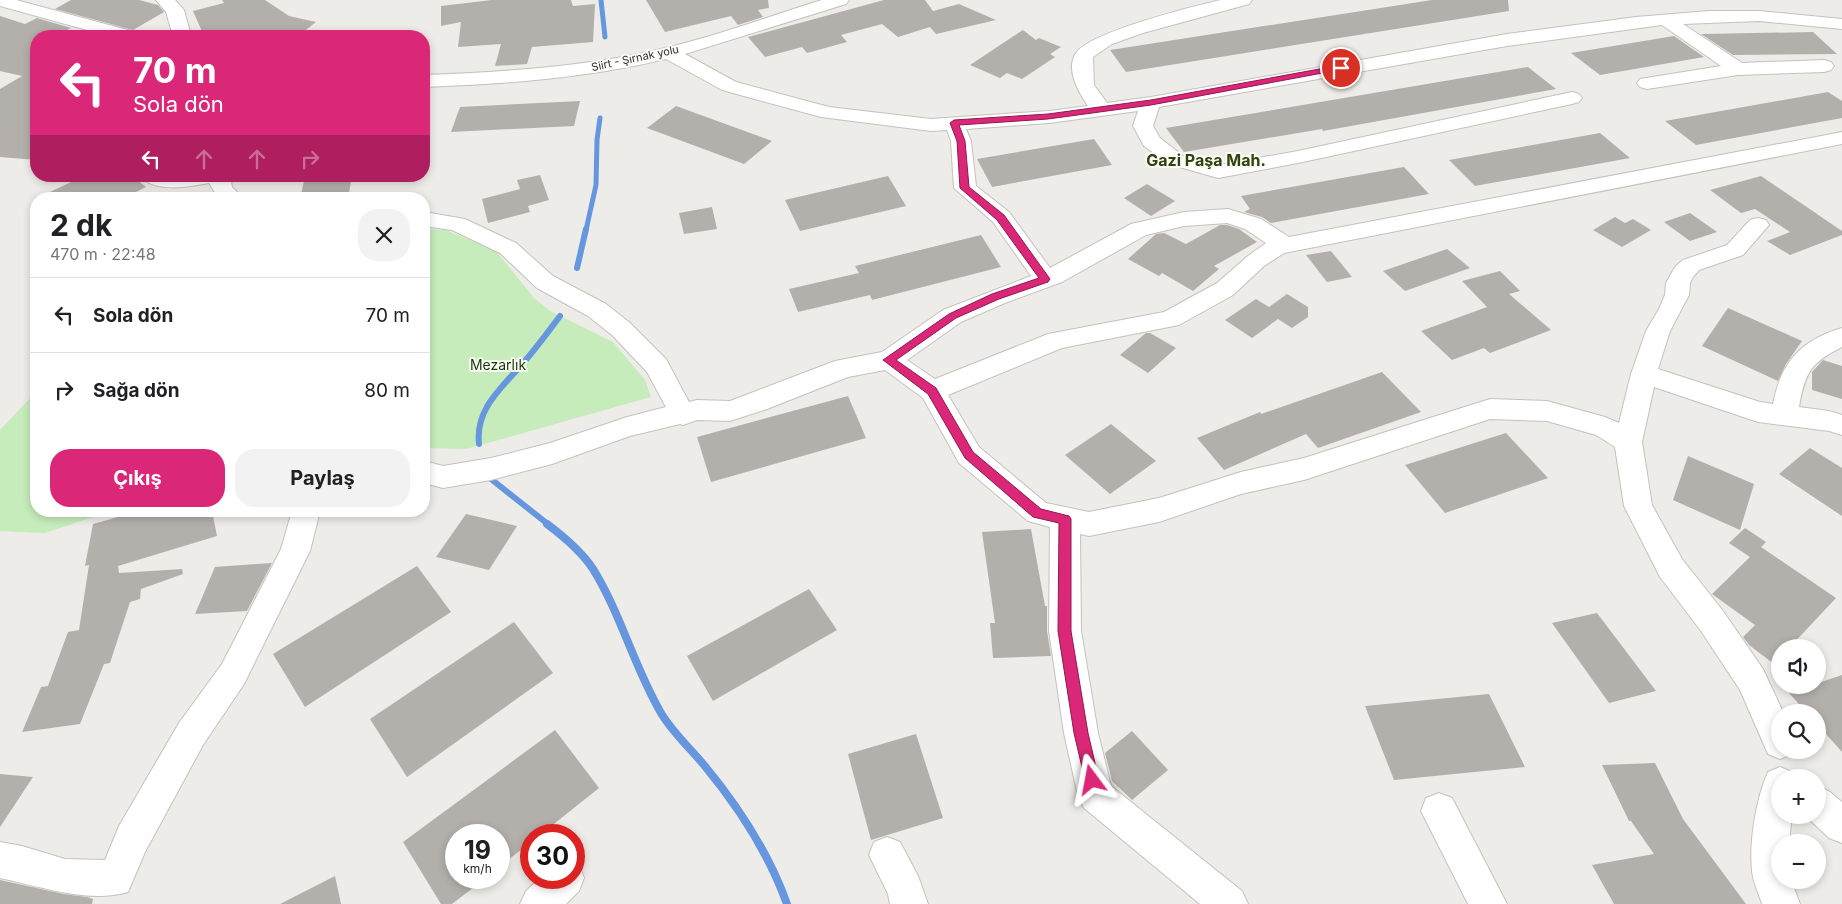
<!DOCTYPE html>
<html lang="tr">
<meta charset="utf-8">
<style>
:root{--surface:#fff;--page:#f2f2f2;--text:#202124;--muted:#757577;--line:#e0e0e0;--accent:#db2777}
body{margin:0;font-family:Inter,sans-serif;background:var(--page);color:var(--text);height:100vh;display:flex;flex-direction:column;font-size:19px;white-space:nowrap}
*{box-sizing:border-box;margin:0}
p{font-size:16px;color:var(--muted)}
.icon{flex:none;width:28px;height:28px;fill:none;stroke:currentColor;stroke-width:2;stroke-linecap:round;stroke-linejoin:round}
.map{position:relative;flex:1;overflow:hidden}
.drawer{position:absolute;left:30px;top:192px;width:400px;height:325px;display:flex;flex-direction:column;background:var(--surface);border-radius:20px;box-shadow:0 2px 8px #0003}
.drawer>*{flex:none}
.top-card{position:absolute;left:30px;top:30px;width:400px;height:152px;border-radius:20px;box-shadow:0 2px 8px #0003;background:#db2777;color:#fff;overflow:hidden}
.fabs{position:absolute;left:1771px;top:639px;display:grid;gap:10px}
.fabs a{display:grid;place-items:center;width:55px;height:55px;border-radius:50%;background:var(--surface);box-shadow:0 2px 8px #0003;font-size:25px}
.speed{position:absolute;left:445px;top:824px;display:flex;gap:10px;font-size:25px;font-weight:700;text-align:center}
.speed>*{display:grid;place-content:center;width:65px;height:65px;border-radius:50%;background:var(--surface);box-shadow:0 2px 8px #0003;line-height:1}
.speed small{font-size:12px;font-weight:400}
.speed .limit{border:8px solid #d22;background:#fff;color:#111}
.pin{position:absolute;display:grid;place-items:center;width:42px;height:42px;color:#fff;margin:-21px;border:2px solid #fff;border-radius:50%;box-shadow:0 1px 5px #0007}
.me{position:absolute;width:55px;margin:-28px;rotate:347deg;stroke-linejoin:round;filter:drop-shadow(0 0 4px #0008)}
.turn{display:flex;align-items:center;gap:18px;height:105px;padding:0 20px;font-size:22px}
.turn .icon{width:65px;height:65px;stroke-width:2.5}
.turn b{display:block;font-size:35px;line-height:42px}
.lanes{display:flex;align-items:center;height:48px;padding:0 20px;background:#0003;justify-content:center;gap:25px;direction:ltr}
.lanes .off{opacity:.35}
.round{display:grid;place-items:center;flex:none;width:52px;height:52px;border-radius:20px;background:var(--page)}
.summary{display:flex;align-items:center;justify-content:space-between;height:85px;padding:0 20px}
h1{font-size:30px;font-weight:700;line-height:38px}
.primary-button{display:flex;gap:10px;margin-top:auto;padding:10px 20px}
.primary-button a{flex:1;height:58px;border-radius:20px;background:var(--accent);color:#fff;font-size:20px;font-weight:700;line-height:58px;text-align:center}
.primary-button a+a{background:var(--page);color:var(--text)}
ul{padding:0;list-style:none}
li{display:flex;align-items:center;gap:15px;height:75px;padding:0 20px;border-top:1px solid var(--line)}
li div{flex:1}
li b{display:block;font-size:19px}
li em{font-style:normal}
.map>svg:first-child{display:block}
</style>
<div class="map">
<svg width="1842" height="904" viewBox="0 0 1842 904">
<rect width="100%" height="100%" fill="#edece8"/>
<g fill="#c6ecbb">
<path d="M424,229L446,230L496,251L534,298L550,311L613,342L645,380L651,397L466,449L424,448Z"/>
<path d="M36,392V511H111L45,533L0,531V430Z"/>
</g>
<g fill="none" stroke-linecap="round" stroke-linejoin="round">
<g stroke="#6696de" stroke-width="5">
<path d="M601,0L605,37"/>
<path d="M586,230L596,185L597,140L600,118"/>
</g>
<g stroke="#6696de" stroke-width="6">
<path d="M577,268L586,229"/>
<path d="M479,444C475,408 503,387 524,362C537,347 548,332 560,316"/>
<path d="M486,475L549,525"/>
</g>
<path stroke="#6696de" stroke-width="8" d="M547,524C563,536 582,552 593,569C621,614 634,667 661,713C673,733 689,747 704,765C738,806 769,854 787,904"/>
</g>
<g fill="#b3b0ac">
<path d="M71,0H139L158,5L164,12L133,30L55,9Z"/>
<path d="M222,0H265L289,16L316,22L298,36H204L193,11L224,3Z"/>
<path d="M492,0H571L573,6L595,4L593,42L532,47L527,64L495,66L501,44L458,47L461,22L441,26V6Z"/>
<path d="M646,0H768L769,8L758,10L763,17L738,25L731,16L665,32Z"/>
<path d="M884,0H925L933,11L959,4L996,20L936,34L930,27L898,37L882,24L841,35L847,42L807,53L802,47L765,57L748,37Z"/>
<path d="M1432,0H1508L1509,11L1126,72L1110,50Z"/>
<path d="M0,16L25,24L37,18L71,28L54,36H36V160L0,157V89L22,76L0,71Z"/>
<path d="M1023,30L1036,40L1039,38L1061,47L1050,54L1055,57L1022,79L1007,73L1000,78L970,65Z"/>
<path d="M1813,32L1837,54L1733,55L1701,34Z"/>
<path d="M1674,36L1704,57L1600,75L1571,53Z"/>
<path d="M1528,67L1556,89L1323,131L1322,129L1184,152L1166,128Z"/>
<path d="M1828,92L1842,101V118L1696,145L1665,121Z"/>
<path d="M580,101L574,126L451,132L460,107Z"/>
<path d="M676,106L772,141L744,164L647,128Z"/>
<path d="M1600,133L1630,158L1475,186L1449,160Z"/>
<path d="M1094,139L1112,165L992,187L977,159Z"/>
<path d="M1404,167L1429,194L1271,223L1262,217L1244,212L1250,209L1241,196Z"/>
<path d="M540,175L549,200L528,206L530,212L488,223L482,199L520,189L517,180Z"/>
<path d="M84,176H132L146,187L122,199H35Z"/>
<path d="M339,176H352L349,193L300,199L304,181Z"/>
<path d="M888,176L906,206L800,231L785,200Z"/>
<path d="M1761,176L1842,231V235L1790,255L1767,241L1790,232L1755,209L1741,213L1710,190Z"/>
<path d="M1147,184L1175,201L1151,216L1124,198Z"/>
<path d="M712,207L717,229L684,234L679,213Z"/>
<path d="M1690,213L1717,232L1690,241L1664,222Z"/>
<path d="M1615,217L1625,223L1633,219L1651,230L1622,247L1593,230Z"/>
<path d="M1220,225H1227L1239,229L1257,242L1214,266L1219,269L1193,291L1162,273L1159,276L1128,259L1156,234L1164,233L1186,244Z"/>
<path d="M981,235L1001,267L872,300L870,295L798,312L789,289L859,273L855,266Z"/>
<path d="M1447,249L1470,268L1405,291L1383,271Z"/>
<path d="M1331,251L1352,277L1327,282L1306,255Z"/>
<path d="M1500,271L1520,291L1509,294L1551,330L1490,353L1484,348L1452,360L1421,331L1487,307L1462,281Z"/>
<path d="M1287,294L1308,307V317L1292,328L1278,319L1252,338L1225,320L1256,299L1269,307Z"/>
<path d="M1728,308L1802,341L1786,364L1778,381L1702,346Z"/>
<path d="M1146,333H1150L1176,348L1148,373L1120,355Z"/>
<path d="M1823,360L1842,366V399L1812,390V372Z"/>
<path d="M1382,372L1421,412L1318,448L1306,434L1224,470L1197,438L1260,412L1261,414Z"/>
<path d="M848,396L866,438L711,482L697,437Z"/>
<path d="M1111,424L1156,461L1110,494L1065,455Z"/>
<path d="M1506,433L1548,478L1445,513L1405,465Z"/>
<path d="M1810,448L1842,468V516L1779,474Z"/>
<path d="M1688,456L1754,484L1740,530L1673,500Z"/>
<path d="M140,511H212L217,536L118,566L119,573L182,569L183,574L141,589L140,599L130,602L110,663L104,664L80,724L22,732L41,687L48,686L68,632L79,630L89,565L85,566L93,524Z"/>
<path d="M466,514L517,526L489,570L436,557Z"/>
<path d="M1745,528L1766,542L1761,547L1836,598L1789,648H1780V657L1774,664L1749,645L1743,637L1755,625L1712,594L1750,557L1729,543Z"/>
<path d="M1031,529L1045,606H1047V631L1051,656L993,658L990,623H995L982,532Z"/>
<path d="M272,563L247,611L195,614L215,567Z"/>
<path d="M417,566L451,612L305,707L273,654Z"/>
<path d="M809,589L837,630L713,701L687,656Z"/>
<path d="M1597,613L1656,691L1609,703L1552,623Z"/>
<path d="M514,622L553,673L407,777L370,719Z"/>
<path d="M1842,675V752L1818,725V712H1806L1789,693Z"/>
<path d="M1489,694L1525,767L1394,780L1365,706Z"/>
<path d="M555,730L599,788L540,835H531V842L499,867V835H456V878H486L452,904H441L403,842Z"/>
<path d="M1132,731L1168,770L1132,800L1112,781L1105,753Z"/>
<path d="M916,734L943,818L871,840L848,754Z"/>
<path d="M1655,763L1683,819L1746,904H1614L1592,865L1654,854L1631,821H1629L1602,765Z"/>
<path d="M0,774L33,777L0,827Z"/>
<path d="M335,876L341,904H280Z"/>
<path d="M0,880L64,894L87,897L93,899L92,904H0Z"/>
</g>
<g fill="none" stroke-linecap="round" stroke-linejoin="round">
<defs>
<g id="minor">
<path d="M0,0H16L135,32L138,36H109L0,6Z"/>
<path d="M156,0H175L184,10L191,36H173L166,12Z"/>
<path d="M822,0H849L846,4L685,54L736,82L829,107L931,119L1049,111L1088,106C1079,93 1065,69 1076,53C1090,32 1194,6 1221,0C1231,0 1242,0 1252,0L1249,4L1143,33L1112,44L1093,57L1094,85L1107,103L1151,97L1507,34L1636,17L1709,11H1759L1842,19V29L1759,21L1683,24L1742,63L1824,60L1831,62L1834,66L1831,70L1824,72L1738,75L1647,89L1640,87L1637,83L1640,79L1721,66L1662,25L1507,46L1159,107L1153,126L1160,138L1183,156L1219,165L1298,151L1572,92L1579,94L1582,98L1579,102L1572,104L1298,163L1218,178L1169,164L1144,146L1133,126L1138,111L1049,123L966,129L971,141L976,186L1009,212L1050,268L1131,224L1184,212L1228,209L1261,219L1289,237L1842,132V144L1284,253L1264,266L1233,295L1179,325L1062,348L948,395L979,447L1046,503L1089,512L1159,498L1241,472L1304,458L1490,399L1547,401L1605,417L1619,423L1631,374L1646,331L1659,309L1665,295L1666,283L1675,267L1683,260L1727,245L1750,220L1758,218L1766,220L1769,225L1743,255L1699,270L1693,277L1690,283L1689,295L1670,331L1658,369L1760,402L1773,404C1781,362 1801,340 1842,328V347C1810,363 1805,373 1799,407L1829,411L1842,415V435L1829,431L1758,422L1654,387L1642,442L1652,505L1682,559L1723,611L1763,669L1783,712H1780V750H1794L1792,754L1780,759L1768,754L1740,690L1701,631L1660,577L1624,506L1615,447L1596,435L1547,421L1490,419L1304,480L1241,494L1159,522L1089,536L1080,534L1081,631L1098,733L1111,786L1242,891L1248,904H1200L1084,808L1078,796L1064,733L1049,631L1050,527L1028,521L959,463L923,398L885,370L848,377L767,409L730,421L697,420L683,425L680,424L630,436L552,464L491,480L443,488L424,483V461L443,466L491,458L550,443L627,417L666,407L647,372L612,335L588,316L537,288L500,253L452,230L424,226V212L465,219L516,243L553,276L606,304L630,323L666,359L689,402L697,400L730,401L835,361L882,352L943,310L1031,276L993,222L954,188L951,141L947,130L931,131L821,117L722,90L666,59C587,78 505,84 424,87V75C497,72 571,68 643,53C704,41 763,18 822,0ZM1227,223L1245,229L1266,243L1248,256L1217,283L1164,312L1048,334L935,379L907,360L961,322L1005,303L1062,282L1146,235L1184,226Z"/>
<path d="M141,176H230L232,187L244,199H219L209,183C192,186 154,194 141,176Z"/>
<path d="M292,511H320L310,551L244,684L203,745L145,852L128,892C88,904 40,886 0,878V842L22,846L65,859L105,860L119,826L179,723L222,664L281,549Z"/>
<path d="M1780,767L1792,772L1795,778H1780V815H1792L1789,842H1780V880H1791L1800,904H1762C1759,894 1753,882 1752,871C1749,842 1756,799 1768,772Z"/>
<path d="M1818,786L1830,792L1842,802V843L1829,838L1806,816L1805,815H1818Z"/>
<path d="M1439,793L1452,798L1507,904H1468L1421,811L1426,798Z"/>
<path d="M887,837L900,842L918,876L928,904H890L888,894L869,855L874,842Z"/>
<path d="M574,863L579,865L584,878L579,891L566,904H520L526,891L540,878H574Z"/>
</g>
</defs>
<use href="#minor" stroke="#c3c2bd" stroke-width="2"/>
<use href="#minor" fill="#fff" fill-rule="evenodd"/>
</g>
<path fill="#db2777" stroke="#8e194d" d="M1341,65L1345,68L1344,69L1151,105L1048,119L959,125L965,141L969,187L1004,215L1050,279L1048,282L999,299L956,318L896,360L936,388L973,452L1041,509L1069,516L1071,519V631L1088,733L1099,780L1097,785L1092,787L1087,785L1085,780L1074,733L1058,631L1059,523L1033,517L965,458L928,394L883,360L949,314L992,294L1039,278L997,220L960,188L957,141L950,123L954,120L1048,114L1151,100Z"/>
<g text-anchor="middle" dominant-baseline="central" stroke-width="4" stroke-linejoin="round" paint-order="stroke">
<g font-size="11" fill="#323230" stroke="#fbfaf5">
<text transform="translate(635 58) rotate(-12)">Siirt - Şırnak yolu</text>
</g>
<g font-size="14" fill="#143a05" stroke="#fbfaf5">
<text x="498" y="364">Mezarlık</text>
</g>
<g font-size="16" font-weight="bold" fill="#2f430e" stroke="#fbfaf5">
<text x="1206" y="160">Gazi Paşa Mah.</text>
</g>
</g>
</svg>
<div class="fabs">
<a><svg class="icon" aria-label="sound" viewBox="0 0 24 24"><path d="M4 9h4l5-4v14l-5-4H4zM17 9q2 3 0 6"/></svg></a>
<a><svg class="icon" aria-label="search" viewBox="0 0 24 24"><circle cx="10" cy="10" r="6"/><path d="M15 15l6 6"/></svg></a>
<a>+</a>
<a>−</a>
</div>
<div class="speed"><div>19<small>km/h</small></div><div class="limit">30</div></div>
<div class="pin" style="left:1341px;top:68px;background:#d93025"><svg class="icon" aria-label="arrive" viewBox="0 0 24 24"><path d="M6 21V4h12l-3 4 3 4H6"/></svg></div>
<svg class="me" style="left:1092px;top:780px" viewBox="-20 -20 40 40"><path d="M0-17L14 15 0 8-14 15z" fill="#db2777" stroke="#fff" stroke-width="4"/></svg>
<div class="top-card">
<div class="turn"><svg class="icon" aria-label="left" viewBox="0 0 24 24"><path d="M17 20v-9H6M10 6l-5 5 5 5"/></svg><div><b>70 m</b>Sola dön</div></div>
<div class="lanes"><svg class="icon" aria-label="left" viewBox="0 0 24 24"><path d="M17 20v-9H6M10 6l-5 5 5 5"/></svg><svg class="icon off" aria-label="ahead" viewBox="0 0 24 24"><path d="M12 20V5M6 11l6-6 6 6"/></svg><svg class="icon off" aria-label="ahead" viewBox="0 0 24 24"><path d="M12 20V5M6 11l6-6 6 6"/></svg><svg class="icon off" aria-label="right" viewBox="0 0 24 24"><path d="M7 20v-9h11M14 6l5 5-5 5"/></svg></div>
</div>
<section class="drawer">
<div class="summary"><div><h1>2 dk</h1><p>470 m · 22:48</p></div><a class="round"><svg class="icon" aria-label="close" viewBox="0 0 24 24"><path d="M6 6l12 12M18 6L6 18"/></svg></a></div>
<ul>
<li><svg class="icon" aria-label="left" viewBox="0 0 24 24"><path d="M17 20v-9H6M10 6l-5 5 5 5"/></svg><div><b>Sola dön</b></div><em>70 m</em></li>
<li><svg class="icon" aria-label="right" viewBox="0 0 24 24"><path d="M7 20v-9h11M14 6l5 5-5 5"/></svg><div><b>Sağa dön</b></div><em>80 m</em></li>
</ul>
<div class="primary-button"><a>Çıkış</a><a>Paylaş</a></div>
</section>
</div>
